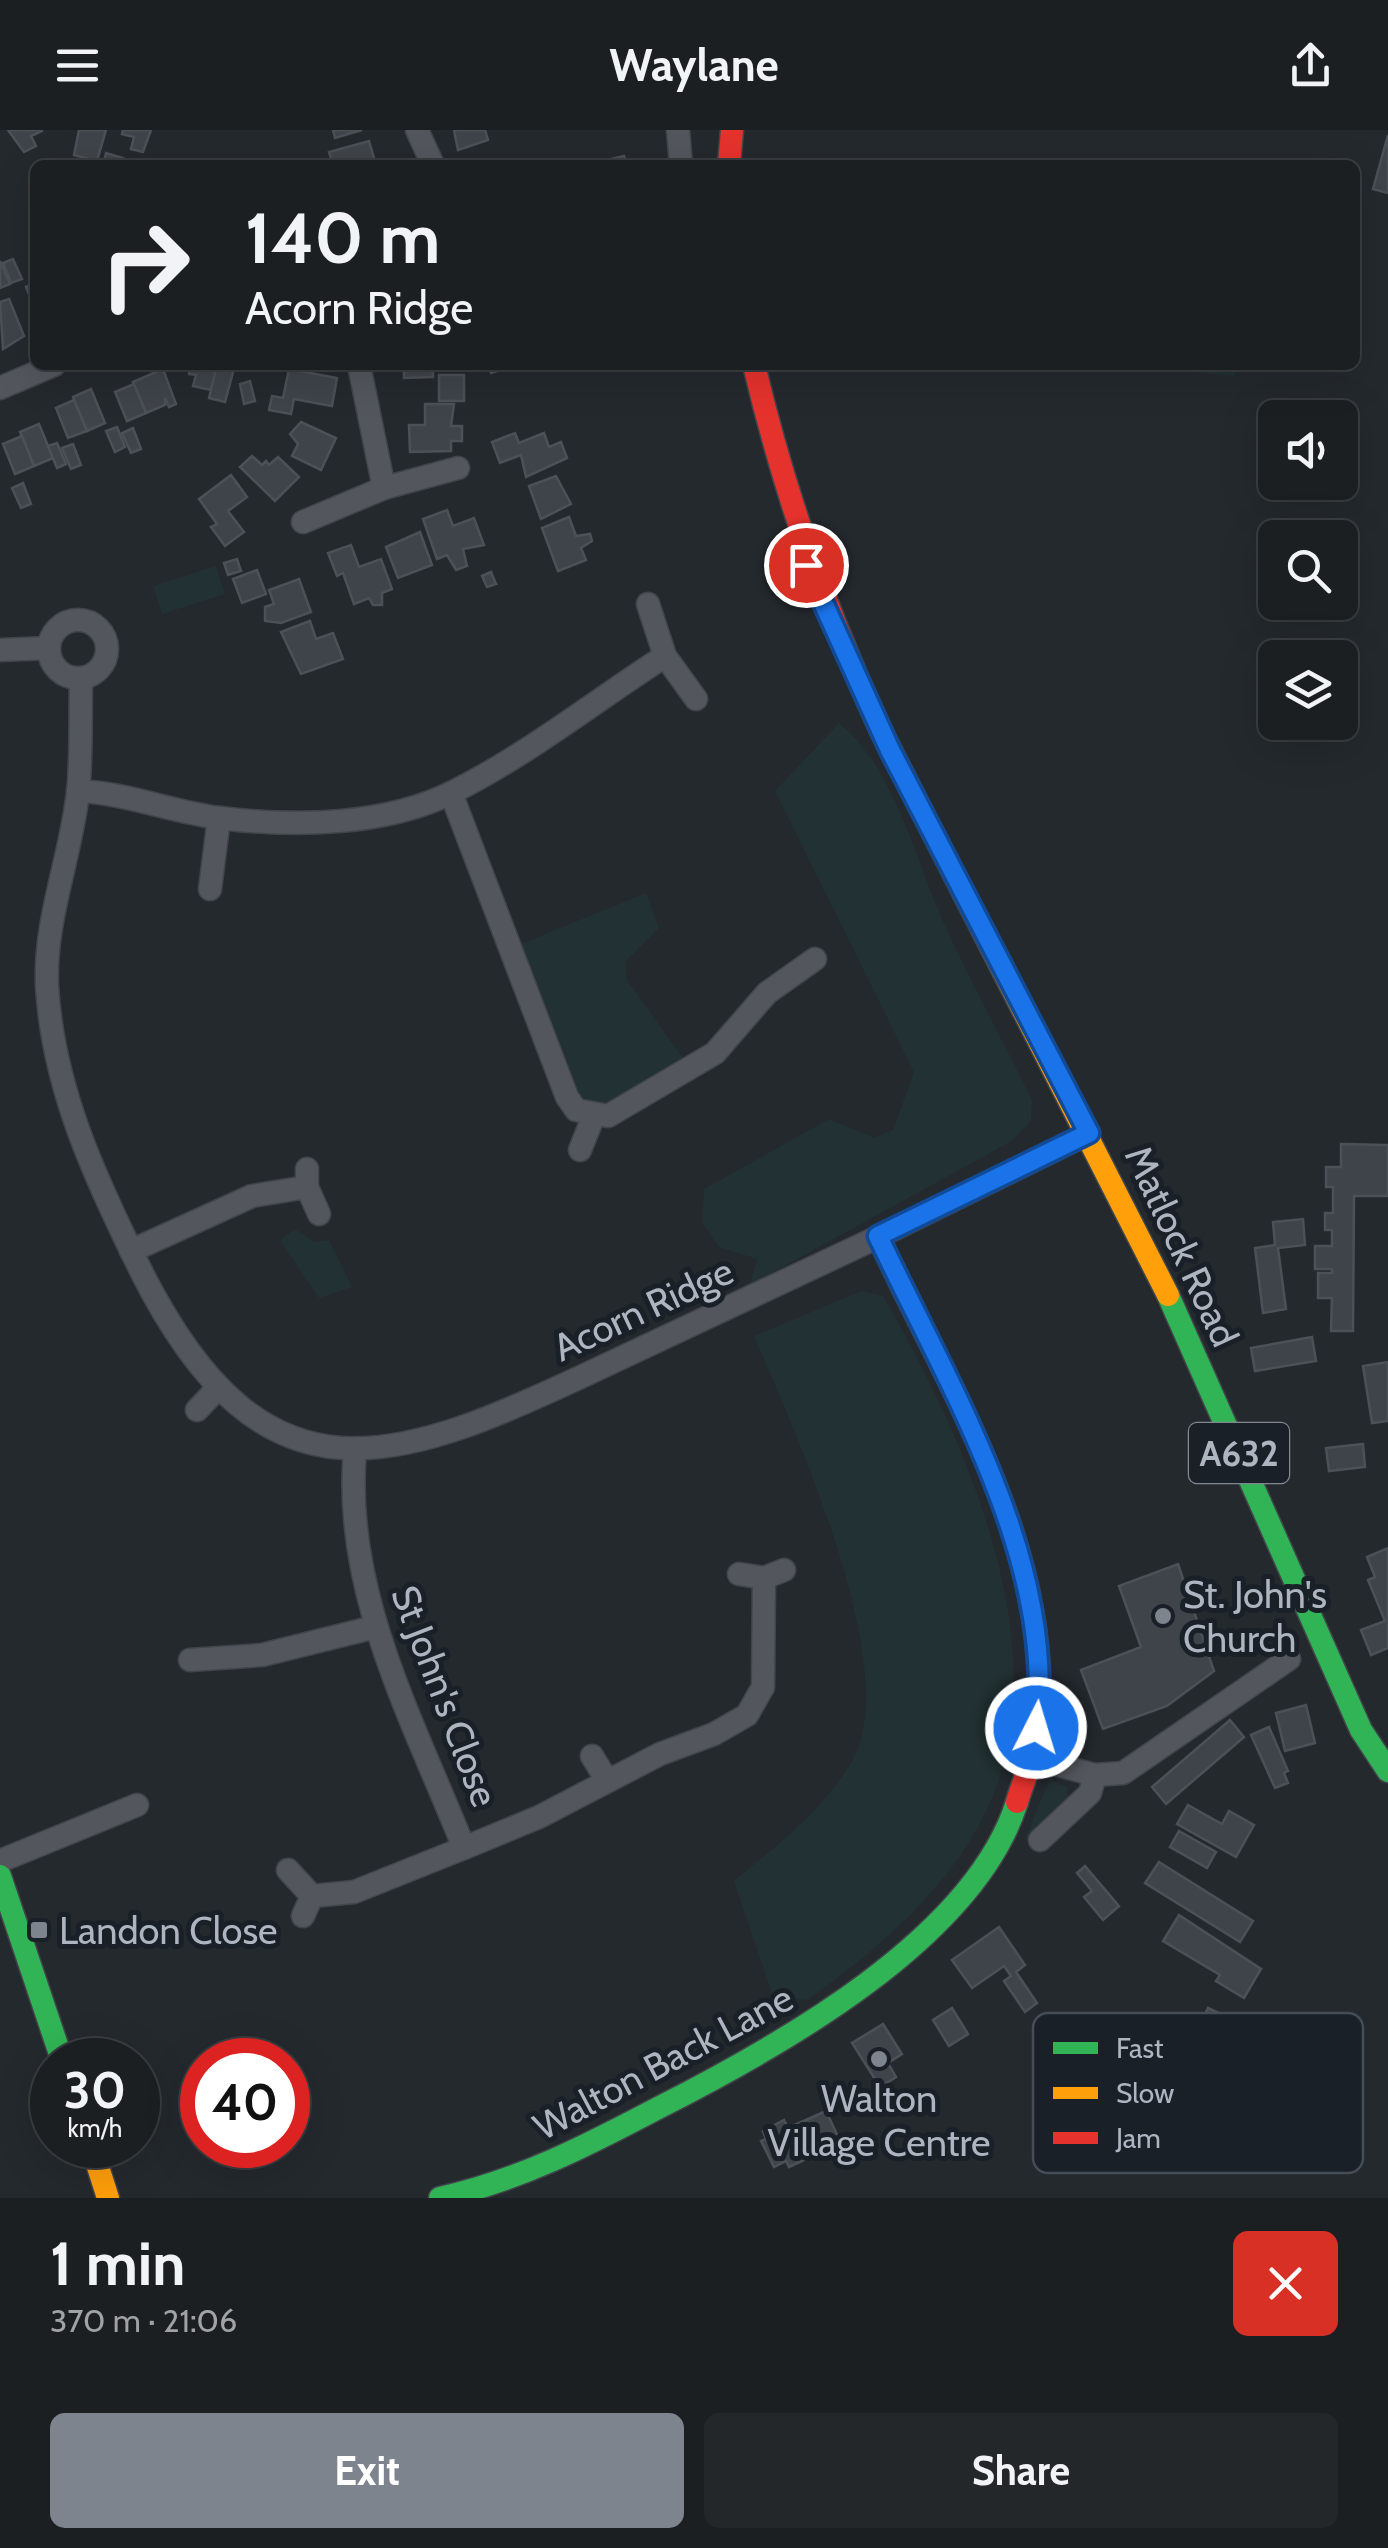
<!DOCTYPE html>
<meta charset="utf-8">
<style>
:root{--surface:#1b1f22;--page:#24272a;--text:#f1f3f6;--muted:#a0a2a5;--line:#393d40;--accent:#7d848e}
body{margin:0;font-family:Cabin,sans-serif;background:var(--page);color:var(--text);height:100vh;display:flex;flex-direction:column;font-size:38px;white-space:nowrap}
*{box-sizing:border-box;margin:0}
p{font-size:32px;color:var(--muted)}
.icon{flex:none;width:55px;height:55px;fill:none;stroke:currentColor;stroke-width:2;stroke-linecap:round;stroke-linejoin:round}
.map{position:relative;height:2068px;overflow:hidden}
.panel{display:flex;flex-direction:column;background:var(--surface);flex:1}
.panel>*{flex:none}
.guide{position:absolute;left:30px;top:30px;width:1330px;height:210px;border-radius:15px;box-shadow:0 10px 40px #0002,0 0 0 2px var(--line);background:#1b1f22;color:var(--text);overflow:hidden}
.tools{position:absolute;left:1258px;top:270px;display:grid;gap:20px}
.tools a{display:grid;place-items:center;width:100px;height:100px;border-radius:15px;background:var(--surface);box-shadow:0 10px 40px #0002,0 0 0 2px var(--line);font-size:50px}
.speed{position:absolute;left:30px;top:1908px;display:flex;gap:20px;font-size:50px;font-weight:700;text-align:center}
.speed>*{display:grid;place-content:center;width:130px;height:130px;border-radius:50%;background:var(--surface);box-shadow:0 10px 40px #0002,0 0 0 2px var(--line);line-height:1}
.speed small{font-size:25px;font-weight:400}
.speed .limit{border:15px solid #d22;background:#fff;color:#111}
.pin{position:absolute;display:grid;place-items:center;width:85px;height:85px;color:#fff;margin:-42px;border:5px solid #fff;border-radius:50%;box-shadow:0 2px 10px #0007}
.me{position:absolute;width:110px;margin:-55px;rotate:5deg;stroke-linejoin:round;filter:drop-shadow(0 0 8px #0008)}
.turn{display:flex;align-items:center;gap:35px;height:210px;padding:0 50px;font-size:45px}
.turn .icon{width:130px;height:130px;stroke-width:2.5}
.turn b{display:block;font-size:70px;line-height:85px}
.round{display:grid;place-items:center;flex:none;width:105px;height:105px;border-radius:15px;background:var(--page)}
.overview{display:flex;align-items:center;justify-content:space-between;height:170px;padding:0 50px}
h1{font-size:60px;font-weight:700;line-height:75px}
.action{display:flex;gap:20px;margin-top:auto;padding:20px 50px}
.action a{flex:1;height:115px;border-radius:15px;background:var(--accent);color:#fff;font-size:40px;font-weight:700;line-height:115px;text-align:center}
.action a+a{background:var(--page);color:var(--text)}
header{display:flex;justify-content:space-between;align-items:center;height:130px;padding:0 50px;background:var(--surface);font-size:45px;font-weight:700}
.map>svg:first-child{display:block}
</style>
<header><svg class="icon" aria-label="menu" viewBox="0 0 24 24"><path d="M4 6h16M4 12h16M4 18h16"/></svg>Waylane<svg class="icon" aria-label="share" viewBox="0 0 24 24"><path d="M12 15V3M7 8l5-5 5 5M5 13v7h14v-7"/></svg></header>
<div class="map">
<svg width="1388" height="2068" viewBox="0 0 1388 2068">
<rect width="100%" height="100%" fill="#24292e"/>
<g fill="#223133">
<path d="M1112,235H1236L1235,246Z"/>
<path d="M216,436L225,464L162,484L153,456Z"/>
<path d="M839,593C895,639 913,723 942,789C970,850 1002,909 1032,970L1031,991L1012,1011L750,1155L757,1129L719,1117L702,1092L704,1059L829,989L874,1008L893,1000L914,942L775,661Z"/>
<path d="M646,763L659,798L625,832L627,850L687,934L606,977L577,973L518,815Z"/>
<path d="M295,1099L314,1112L329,1110L352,1157L319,1168L280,1110Z"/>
<path d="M861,1161L883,1166C960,1298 1050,1497 999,1649C967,1745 886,1813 808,1870L773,1867L734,1751C777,1715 822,1681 851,1633C906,1542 793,1298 754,1206Z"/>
<path d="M1050,1649L1067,1657L1069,1676L1024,1711Z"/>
</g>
<g fill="#3f444a" stroke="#4c5057" stroke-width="2.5">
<path d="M8,0H42V1L31,6L36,16L24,22Z"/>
<path d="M79,0H106L97,31L74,25Z"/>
<path d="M123,0H151L143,22L131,19L134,7L122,4Z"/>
<path d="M333,0H362L335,8Z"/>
<path d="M454,0H485L488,10L458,20Z"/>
<path d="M1388,5V63L1373,59Z"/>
<path d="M369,11L376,35H333L329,22Z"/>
<path d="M106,23L123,28L121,35H103Z"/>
<path d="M624,26L627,35H600L599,32Z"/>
<path d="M13,129L22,149L11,153L3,133Z"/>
<path d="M0,131L10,154L0,158Z"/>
<path d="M35,153V179L26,157Z"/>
<path d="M9,169L24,206L3,219L0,172Z"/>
<path d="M191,235H217L211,260L193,256L196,245L189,244Z"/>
<path d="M217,235H235L225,272L209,268Z"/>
<path d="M404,235H433V247L404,248Z"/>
<path d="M477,235H513L514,236L491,243L489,238L478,241Z"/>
<path d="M163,239L176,274L169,277L165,268V275L146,283L133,252Z"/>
<path d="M289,239L337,248L332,276L294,269L291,284L269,280L272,266L283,268Z"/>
<rect x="439" y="245" width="25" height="26"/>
<path d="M250,251L255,271L244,274L240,254Z"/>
<path d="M134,254L146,283L127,291L115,262Z"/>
<path d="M91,259L105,293L87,301L73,267Z"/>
<path d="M74,270L87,301L68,308L56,278Z"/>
<path d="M425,274H454L451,296H462V311H451V321L410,322L409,295H425Z"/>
<path d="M301,292L336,308L321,340L292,326L298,314L290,304Z"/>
<path d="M39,294L53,328L34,336L20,302Z"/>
<path d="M117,297L125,317L115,322L106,301Z"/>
<path d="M133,298L141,319L131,323L122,303Z"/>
<path d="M515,303L519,313L544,303L549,317L561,312L567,328L526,347L521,325L500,333L492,312Z"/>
<path d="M22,306L34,336L15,344L3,314Z"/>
<path d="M57,313L66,334L57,338L48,316Z"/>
<path d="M73,314L81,335L71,339L62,318Z"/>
<path d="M252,326L262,335L266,331L269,335L278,327L299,347L275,371L240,337Z"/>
<path d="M231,345L247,367L228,381L244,402L225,416L211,397L217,394L199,369Z"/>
<path d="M556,346L571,374L541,389L529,356Z"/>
<path d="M23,353L31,374L21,378L12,358Z"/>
<path d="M447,380L453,396L474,388L484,415L463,419L467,436L456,440L447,425L437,429L423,389Z"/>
<path d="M569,387L576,406L590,404L592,411L581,418L586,430L558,441L542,398Z"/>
<path d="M420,402L432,435L398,448L386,417Z"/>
<path d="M351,415L359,437L381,429L392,459L382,463V475H373L369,468L354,474L343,443L337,446L328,423Z"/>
<path d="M237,429L241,441L228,445L224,433Z"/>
<path d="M257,440L266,464L242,473L233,449Z"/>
<path d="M491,442L496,454L487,457L482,446Z"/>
<path d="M299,449L311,482L281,493L265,491V477L274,474L269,460Z"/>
<path d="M310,491L316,509L333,503L343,529L301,544L281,502Z"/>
<path d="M1341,1014L1388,1015V1066H1354L1353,1201H1331L1332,1168H1318V1143H1332V1139H1315V1116H1332V1100H1325V1083H1333V1057H1326V1037H1341Z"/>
<path d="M1303,1089L1305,1115L1278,1118L1286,1179L1263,1183L1255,1118L1275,1115L1273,1092Z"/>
<path d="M1312,1207L1316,1231L1255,1241L1251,1218Z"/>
<path d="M1388,1232V1291L1372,1293L1363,1236Z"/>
<path d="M1363,1314L1365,1337L1329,1341L1326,1318Z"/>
<path d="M1388,1418V1518L1371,1525L1361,1500L1385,1491L1368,1450L1375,1447L1367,1427Z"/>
<path d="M1178,1434L1214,1541L1167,1576L1103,1599L1081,1540L1141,1517L1119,1456Z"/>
<path d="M1306,1575L1315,1613L1285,1621L1276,1583Z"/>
<path d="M1230,1590L1244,1607L1166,1674L1152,1657Z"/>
<path d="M1269,1597L1288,1641L1284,1643L1288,1653L1275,1658L1251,1605Z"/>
<path d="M1188,1675L1222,1694L1229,1681L1254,1695L1236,1727L1177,1694Z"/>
<path d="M1179,1701L1216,1722L1207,1738L1170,1717Z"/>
<path d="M1159,1732L1253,1791L1240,1812L1145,1753Z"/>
<path d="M1085,1736L1119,1776L1103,1790L1084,1767L1092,1761L1077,1743Z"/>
<path d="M1179,1785L1261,1839L1244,1868L1216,1851L1220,1845L1163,1811Z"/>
<path d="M999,1797L1025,1835L1016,1842L1037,1873L1025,1882L1004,1851L1011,1846L1004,1836L972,1858L952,1830Z"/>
<path d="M952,1878L968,1904L949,1916L933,1890Z"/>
<path d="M1208,1878L1255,1900L1230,1951L1183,1929Z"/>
<path d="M883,1894L902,1924L888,1933L896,1947L880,1957L852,1913Z"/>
<path d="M826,1981L841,2013L789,2037L786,2031L774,2037L761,2011L766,2009L763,2001L784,1990L788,1998Z"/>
</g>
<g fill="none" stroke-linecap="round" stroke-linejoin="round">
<defs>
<g id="street">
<path d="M417,0L433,35"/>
<path d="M678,0L681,35"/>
<path d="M359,235L384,358"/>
<path d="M0,258L54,235"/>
<path d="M303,392L384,358L458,338"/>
<path d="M648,474L665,526L696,569"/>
<circle cx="78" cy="519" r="29"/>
<path d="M0,520L49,518"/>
<path d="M81,549C80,586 82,625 78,662C71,727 44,790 47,856C53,959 96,1050 141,1141C265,1387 396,1335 604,1236C696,1193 787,1150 878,1107"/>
<path d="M78,661C127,663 172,682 220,688C295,697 385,696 453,662C527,625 595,571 665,526"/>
<path d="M451,663L567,967L576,980L608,986L715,923L767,863L815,829"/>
<path d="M210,759L219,688"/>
<path d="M580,1020L594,985"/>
<path d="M307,1039V1057L319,1084"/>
<path d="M131,1121L252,1066L307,1057"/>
<path d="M197,1280L218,1258"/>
<path d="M355,1320C342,1461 413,1590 464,1718L539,1687L660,1624L714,1604L747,1585L763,1557L764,1448"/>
<path d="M739,1444L764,1448L784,1440"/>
<path d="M190,1530L262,1525L375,1497"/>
<path d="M592,1626L606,1649"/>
<path d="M1032,1628L1095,1645L1123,1643L1289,1529"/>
<path d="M1040,1710L1090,1663L1095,1645"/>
<path d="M0,1731L137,1675"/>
<path d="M288,1740L312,1766"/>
<path d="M303,1786L312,1766L354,1762L464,1718"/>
</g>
<g id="fast">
<path d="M1168,1165L1361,1600L1388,1641"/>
<path d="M0,1746L62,1930"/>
<path d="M440,2068C520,2050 586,2016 658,1978C778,1917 974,1809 1017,1672"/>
</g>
<g id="slow">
<path d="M881,601L1168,1165"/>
<path d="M905,1163L878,1107L1089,1003"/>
<path d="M91,2015L108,2068"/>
</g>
<g id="jam">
<path d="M729,35L732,0"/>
<path d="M754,235C784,362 826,482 881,601"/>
<path d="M905,1163C974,1301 1055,1447 1037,1606C1034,1628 1023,1651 1017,1672"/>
</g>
</defs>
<use href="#street" stroke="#41454b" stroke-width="25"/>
<use href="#fast" stroke="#41454b" stroke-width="25"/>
<use href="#slow" stroke="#41454b" stroke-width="25"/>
<use href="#jam" stroke="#41454b" stroke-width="25"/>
<use href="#street" stroke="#53575d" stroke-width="22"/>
<use href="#fast" stroke="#30b455" stroke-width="22"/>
<use href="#slow" stroke="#ff9f0a" stroke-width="22"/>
<use href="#jam" stroke="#e5322d" stroke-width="22"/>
</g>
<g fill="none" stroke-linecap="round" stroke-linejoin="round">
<defs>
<path id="route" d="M806,435L890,620L1089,1003L878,1106C947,1253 1058,1432 1036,1598"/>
</defs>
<use href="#route" stroke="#114b97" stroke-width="25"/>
<use href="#route" stroke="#1a73e8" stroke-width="18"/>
</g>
<g fill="#7d848e" stroke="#192028" stroke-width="4">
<circle cx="1163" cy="1486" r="10"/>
<rect x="29" y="1790" width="20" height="20" rx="5"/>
<circle cx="879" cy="1929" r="10"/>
</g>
<g text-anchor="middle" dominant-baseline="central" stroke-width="10" stroke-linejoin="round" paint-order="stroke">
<rect fill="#192028" stroke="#818893" stroke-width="2.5" x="1189" y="1293" width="100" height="60" rx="8"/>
<g font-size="35" font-weight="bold" fill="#adb5c1">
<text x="1239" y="1323">A632</text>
</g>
<g font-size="38" fill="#adb5c1" stroke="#192028">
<text transform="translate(1182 1116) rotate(65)">Matlock Road</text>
<text transform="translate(643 1179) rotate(-25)">Acorn Ridge</text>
<text transform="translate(445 1566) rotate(69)">St John's Close</text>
<text transform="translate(663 1932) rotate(-28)">Walton Back Lane</text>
</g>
<g font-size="38" fill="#adb5c1" stroke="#192028" text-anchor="start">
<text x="1183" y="1464">St. John's<tspan x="1183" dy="44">Church</tspan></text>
<text x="59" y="1800">Landon Close</text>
<text x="879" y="1968" text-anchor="middle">Walton<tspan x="879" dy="44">Village Centre</tspan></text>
</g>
</g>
<rect x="1033" y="1883" width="330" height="160" rx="15" fill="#192028" stroke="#454d56" stroke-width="2.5"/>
<rect x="1053" y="1912" width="45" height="12" fill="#30b455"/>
<rect x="1053" y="1957" width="45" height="12" fill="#ff9f0a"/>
<rect x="1053" y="2002" width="45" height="12" fill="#e5322d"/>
<g font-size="28" fill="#adb5c1">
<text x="1116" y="1928">Fast</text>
<text x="1116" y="1973">Slow</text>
<text x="1116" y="2018">Jam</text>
</g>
</svg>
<div class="tools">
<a><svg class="icon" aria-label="sound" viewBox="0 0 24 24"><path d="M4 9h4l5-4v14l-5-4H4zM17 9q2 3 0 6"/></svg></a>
<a><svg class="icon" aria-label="search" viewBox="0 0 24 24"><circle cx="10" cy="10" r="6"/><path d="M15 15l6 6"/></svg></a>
<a><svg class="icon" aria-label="layers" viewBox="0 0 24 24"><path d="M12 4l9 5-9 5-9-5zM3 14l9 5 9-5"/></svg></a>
</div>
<div class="speed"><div>30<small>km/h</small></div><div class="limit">40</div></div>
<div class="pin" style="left:806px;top:435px;background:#d93025"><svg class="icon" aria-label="arrive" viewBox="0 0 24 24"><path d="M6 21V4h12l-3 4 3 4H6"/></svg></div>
<svg class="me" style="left:1036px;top:1598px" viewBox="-20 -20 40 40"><circle r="17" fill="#1a73e8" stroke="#fff" stroke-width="3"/><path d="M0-11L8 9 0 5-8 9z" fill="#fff"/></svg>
<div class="guide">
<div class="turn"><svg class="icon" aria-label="right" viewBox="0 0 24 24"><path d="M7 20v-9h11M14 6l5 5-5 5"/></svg><div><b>140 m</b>Acorn Ridge</div></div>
</div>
</div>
<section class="panel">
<div class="overview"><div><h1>1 min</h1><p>370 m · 21:06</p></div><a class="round" style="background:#d93025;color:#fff"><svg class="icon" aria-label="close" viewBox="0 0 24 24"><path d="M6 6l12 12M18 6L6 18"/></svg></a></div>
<div class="action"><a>Exit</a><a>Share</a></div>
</section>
